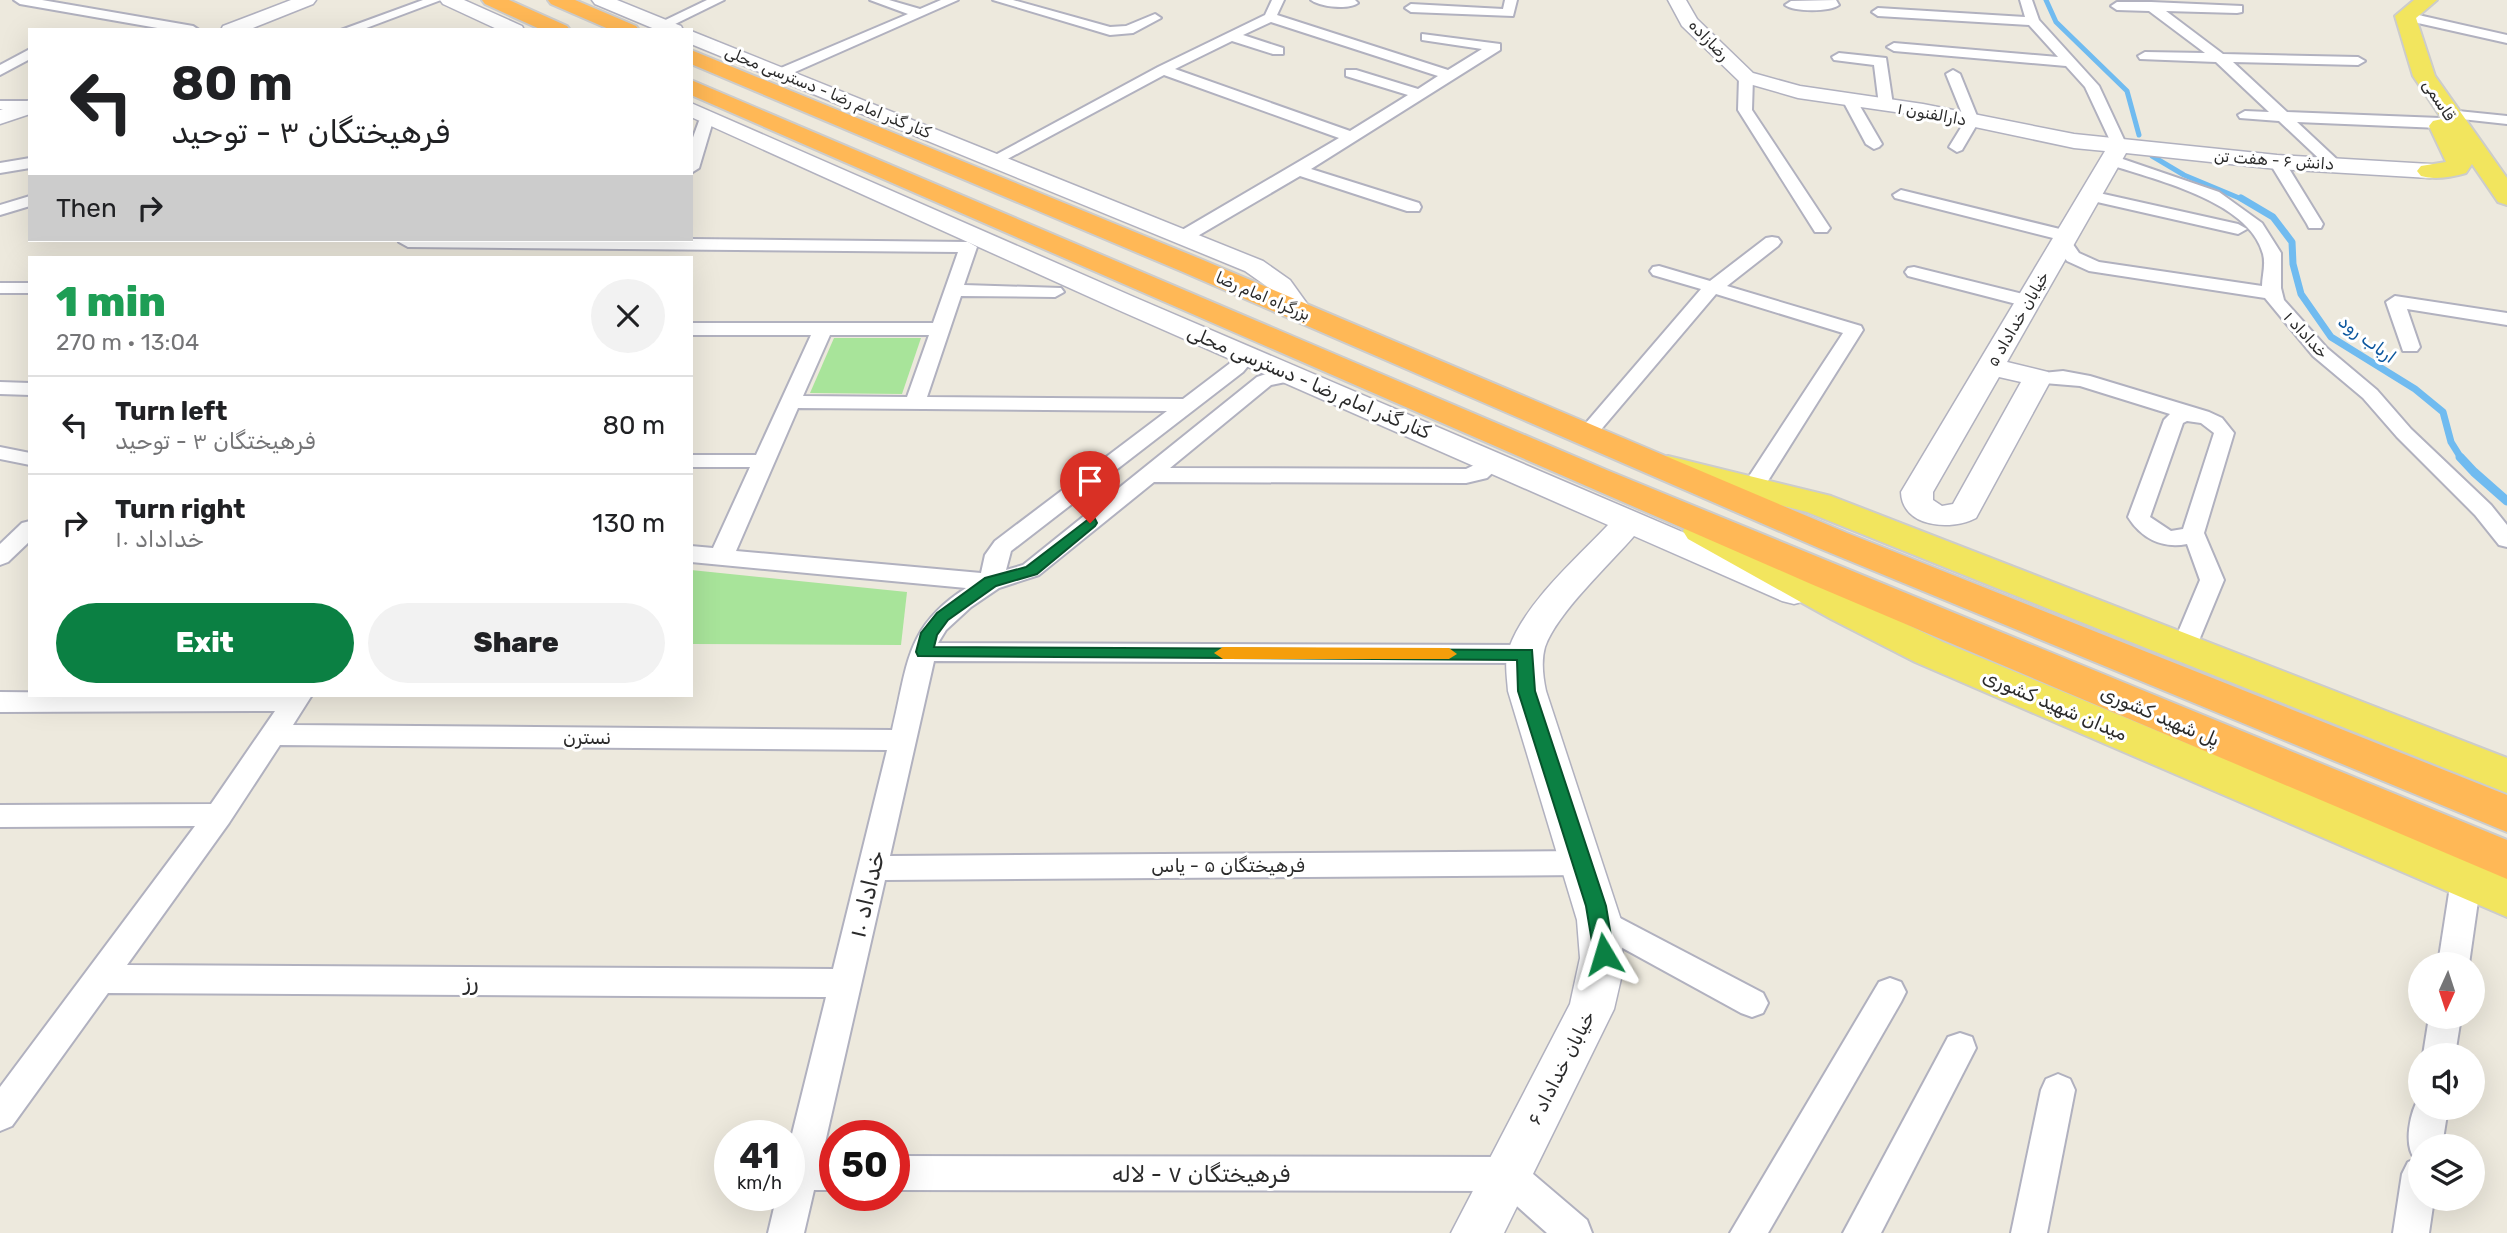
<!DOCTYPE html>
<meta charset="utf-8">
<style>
:root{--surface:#fff;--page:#f2f2f2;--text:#202124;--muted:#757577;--line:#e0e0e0;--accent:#0b8043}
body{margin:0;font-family:Rubik,"Noto Sans Arabic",sans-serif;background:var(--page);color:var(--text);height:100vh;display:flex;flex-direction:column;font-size:26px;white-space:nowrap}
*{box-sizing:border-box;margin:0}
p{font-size:23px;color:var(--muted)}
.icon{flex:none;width:38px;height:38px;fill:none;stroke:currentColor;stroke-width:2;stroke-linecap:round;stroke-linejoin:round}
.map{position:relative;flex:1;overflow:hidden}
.side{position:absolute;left:28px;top:256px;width:665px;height:441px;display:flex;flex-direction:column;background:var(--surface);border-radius:0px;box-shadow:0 7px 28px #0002}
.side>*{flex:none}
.banner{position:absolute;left:28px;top:28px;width:665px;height:214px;border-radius:0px;box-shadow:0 7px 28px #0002;background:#fff;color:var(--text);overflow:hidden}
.needle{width:46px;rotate:183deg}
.buttons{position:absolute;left:2408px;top:952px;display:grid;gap:14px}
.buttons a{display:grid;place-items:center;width:77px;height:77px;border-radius:50%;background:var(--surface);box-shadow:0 7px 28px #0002;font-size:35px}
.speed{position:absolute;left:714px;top:1120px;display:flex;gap:14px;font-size:35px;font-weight:700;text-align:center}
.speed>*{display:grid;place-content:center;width:91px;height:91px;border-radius:50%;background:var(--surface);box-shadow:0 7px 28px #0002;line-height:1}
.speed small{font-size:18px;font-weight:400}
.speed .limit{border:10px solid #d22;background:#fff;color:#111}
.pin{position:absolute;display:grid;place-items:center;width:60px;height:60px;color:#fff;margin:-72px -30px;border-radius:50% 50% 50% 0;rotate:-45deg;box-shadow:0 0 7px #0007}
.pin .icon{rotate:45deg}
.me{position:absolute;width:77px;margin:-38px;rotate:353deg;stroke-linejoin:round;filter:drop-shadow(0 0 5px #0008)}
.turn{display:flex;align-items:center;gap:24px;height:147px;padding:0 28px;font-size:32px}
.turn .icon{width:91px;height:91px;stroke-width:2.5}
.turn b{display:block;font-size:49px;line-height:60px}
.then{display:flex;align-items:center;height:66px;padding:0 28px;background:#0003;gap:14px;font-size:26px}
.round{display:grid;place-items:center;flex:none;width:74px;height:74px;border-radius:37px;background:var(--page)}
.headline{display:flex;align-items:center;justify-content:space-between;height:119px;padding:0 28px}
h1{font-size:42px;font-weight:800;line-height:52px;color:#1e9e55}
.action{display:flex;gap:14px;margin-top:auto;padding:14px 28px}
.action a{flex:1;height:80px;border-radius:42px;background:var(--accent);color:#fff;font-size:28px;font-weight:800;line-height:80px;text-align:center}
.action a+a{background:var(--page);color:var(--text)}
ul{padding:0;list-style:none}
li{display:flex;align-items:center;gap:21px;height:98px;padding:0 28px;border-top:2px solid var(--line)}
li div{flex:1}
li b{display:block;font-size:26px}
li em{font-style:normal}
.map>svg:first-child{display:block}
</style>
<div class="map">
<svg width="2507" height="1233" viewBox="0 0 2507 1233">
<rect width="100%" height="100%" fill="#ede9dd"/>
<g fill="#a8e49a">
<path d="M834,338H921L902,394L810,393Z"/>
<path d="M691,570L907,592L901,645L691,644Z"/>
</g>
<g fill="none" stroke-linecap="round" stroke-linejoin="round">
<g stroke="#70bbf0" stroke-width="5">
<path d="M2046,0L2056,22L2127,91L2139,135"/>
<path d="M2152,156L2184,175L2244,200"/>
</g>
<path stroke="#70bbf0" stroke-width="7" d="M2241,198L2273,217L2292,242L2293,264L2301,294L2331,337L2415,389L2443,412L2451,442L2461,458"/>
<path stroke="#70bbf0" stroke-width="9" d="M2460,457L2474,472L2507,501"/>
<defs>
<g id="street">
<path d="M14,0H42L193,26L199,30H169L20,4Z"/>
<path d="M423,0H441L361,30H341Z"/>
<path d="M707,0H724L667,28L662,29L655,25Z"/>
<path d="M870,0H889L920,9L941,0H958L786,76H776V70L908,14Z"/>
<path d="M993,0H1013L1110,27L1126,26L1155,14L1161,18L1133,33L1110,35Z"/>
<path d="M1272,0H1284L1277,15L1448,70L1482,49L1422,40V34L1500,44V50L1311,169L1419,203L1421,207L1419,211H1407L1300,176L1189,241H1177L1174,237L1177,233L1339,138L1164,75L1000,163L994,165L986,160L1158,67L1265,15ZM1271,22L1438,76L1418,89L1356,70H1346V76L1408,95L1350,131L1175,69L1232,41L1273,54H1283V48L1243,35Z"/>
<path d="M1311,0H1355L1358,3C1349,10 1320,7 1311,0Z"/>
<path d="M1505,0H1517L1513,16L1411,12L1405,8L1411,4L1503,9Z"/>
<path d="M1836,0L1839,5C1830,12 1794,12 1785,5L1791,1Z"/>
<path d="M2020,0H2032L2039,20L2099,86L2127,146L2124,149H2114L2085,87L2066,66L1894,51L1887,47L1894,43L2058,57L2029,25L1878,16L1872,12L1878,8L2025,17Z"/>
<path d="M2151,2L2242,6V12L2237,13L2166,11L2223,54L2358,57L2365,61L2358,65L2233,62L2287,112L2440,118L2448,123L2440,128L2297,122L2343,165L2335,170L2329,168L2279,121L2240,118L2238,115L2245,111L2269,112L2216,62L2140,59L2138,56L2145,52L2205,53L2149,11L2117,10L2111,6L2117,2Z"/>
<path d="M2405,12L2507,35V43L2400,19L2399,16Z"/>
<path d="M30,49V59L0,75V65Z"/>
<path d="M1839,53L1886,58L1893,105L1891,108L1886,109L1879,105L1874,65L1834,60L1832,57Z"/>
<path d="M1953,70L1960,74L1979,121L1962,150L1957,152L1949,147L1965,121L1946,74Z"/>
<path d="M1746,73L1753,77L1752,110L1830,228L1827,232H1815L1738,110L1739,77Z"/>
<path d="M1850,97L1857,101L1882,144L1879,147L1874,149L1866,144L1843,101Z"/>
<rect x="0" y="101" width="30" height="8"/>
<path d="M2448,110L2507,116V124L2443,117L2441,114L2443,111Z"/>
<path d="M706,117L713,121L699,168L691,173V143L699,121Z"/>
<path d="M2111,155L2219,192L2262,223L2281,253V288L2284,300L2327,348L2377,390L2411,429L2491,505L2507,525V547L2499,545L2475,515L2397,437L2363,398L2313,356L2265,298L2089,271L2067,261L2054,242L2057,239L1895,198L1893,195L1901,190L2072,232L2075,236L2070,240L2079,253L2099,262L2262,286C2262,276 2266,265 2263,254C2249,200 2151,179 2105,163L2103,160Z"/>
<path d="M2277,157L2285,162L2323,224L2321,228H2309L2307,224L2269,162Z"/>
<path d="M30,158V168L0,173V163Z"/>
<path d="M2090,191L2238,224L2247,229L2238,234L2084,199L2082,196L2084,193Z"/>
<path d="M30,196V206L0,215V205Z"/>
<path d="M1772,237L1778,238L1781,242L1778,246L1727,286L1861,326L1863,330L1761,492H1745L1742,487L1843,333L1716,294L1593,439H1579L1575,435L1579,431L1701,289L1653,275L1650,271L1653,267L1659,266L1710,281L1766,238Z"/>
<path d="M691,239L968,242L977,247L964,285L1061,288L1064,292L1055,297L961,296L927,397L1183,399L1229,364L1233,359L1231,353L1234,349H1248L1253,360L1243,372L1011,551L1006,570L1023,565L1257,377C1271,372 1286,367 1300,371L1303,375L1300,379L1271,385L1170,468L1466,469L1493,456L1501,457L1504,462L1487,478L1466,483L1154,482L1039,575L999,588L971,607L946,630L938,643L1526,645L1535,648L1539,654L1535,660L1526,663L934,661L890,856L1583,851L1593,855L1598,863L1593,871L1583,875L885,880L822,1156H835V1190H814L804,1233H768L777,1195H789V1146L826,997L108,993L12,1126L0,1131V1087L195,826L0,827V805L211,804L275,711L0,712V692L312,695L293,725L892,730C908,665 905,627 966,588L691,562V546L713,548L750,467H691V455H756L811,335H691V323H933L958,252L408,247L399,242L401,240ZM830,335H929L907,397L803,396ZM798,408L1167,411L995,541L985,555L981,573L736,551ZM280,745L887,750L833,969L127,965L229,823Z"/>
<path d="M1914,267L2035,297L2037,301L2028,307L1908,276L1905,272L1908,268Z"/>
<rect x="0" y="283" width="30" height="10"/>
<path d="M2395,296L2507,313V325L2407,309L2420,347L2417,351H2403L2386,302Z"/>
<path d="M2063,371L2090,376L2209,412L2222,418L2234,433L2204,533L2224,580L2193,655L2184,658L2175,655L2171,649L2200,580L2187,544C2162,549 2141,538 2128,517L2164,420L2170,414L2080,386L2031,382L2028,378L2031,374ZM2187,421L2201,423L2214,433L2183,529L2171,531L2150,517L2183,423Z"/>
<path d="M0,382L30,383V395L0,394Z"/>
<path d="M0,447L30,453V465L0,459Z"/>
<path d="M30,521V541L8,562L0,565V544L22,523Z"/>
<path d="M2466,868L2476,871L2481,880L2469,964H2438L2451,880L2456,871Z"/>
<path d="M1599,907L1763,993L1768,1003L1763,1013L1752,1017L1741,1013L1588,929L1584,920L1588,911Z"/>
<path d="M1890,978L1901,982L1906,992L1901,1002L1768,1233H1730L1879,982Z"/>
<path d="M2429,1017H2461L2455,1055H2423Z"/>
<path d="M1960,1033L1972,1037L1976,1048L1881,1233H1843L1948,1037Z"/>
<path d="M2058,1074L2070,1079L2075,1090L2047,1233H2011L2041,1090L2046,1079Z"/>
<path d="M2420,1096V1108H2448L2442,1146H2420V1199H2434L2429,1233H2393L2402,1174L2408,1162L2415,1159C2403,1145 2410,1111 2420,1096Z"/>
<path d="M894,1156L1507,1157L1519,1162L1587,1220L1592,1233H1547L1500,1191L894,1190Z"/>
</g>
<g id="secondary">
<path d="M291,0H316L313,4L248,30H221L223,26Z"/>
<path d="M440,0H464L522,26L524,30H499L443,4Z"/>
<path d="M592,0H617L681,26L683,30H657L595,4Z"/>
<path d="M1668,0H1686L1697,19L1753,73L1800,86L1923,104L2074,134L2277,155L2430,164L2438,166L2441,171L2438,176L2430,178L2277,169L2126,153L2007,362L2048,372L2052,378L1976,518C1952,531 1902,528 1901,492L2105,151L2074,148L1923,116L1798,98L1739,81L1682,26ZM1999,377L2021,382L1953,504L1942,506L1933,500V492Z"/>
<path d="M691,31L1263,261L1290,280L1313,312L1309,318L1300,320L1291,318L1272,290L1245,271L691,44Z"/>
<path d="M30,100V114L0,124V110Z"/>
<path d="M691,103L1134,297L1806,585L1811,593L1806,601L1794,604L1782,601L1634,536C1609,565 1557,613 1545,647C1541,661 1543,677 1546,691L1621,920L1623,970L1614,1009L1504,1233H1451L1570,1004L1580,958L1577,920L1508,691C1507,677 1504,661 1509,648C1525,603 1576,559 1608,525L1116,309L691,117Z"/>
</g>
<g id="primary">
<path d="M2414,0H2437L2416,18L2435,76L2507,178V205L2498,202L2472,164L2466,173C2452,177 2435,180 2421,176L2417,171L2421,166L2446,162L2429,126L2433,121L2442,119L2413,76L2395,16Z"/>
<path d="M1668,456L1831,496L2507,758V793L1807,512L1656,473L1651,466L1656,459Z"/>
<path d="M1701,520L1714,523L1859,601L1943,642L2507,876V917L1915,662L1831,619L1688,539L1683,531L1688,523Z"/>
</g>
<g id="highway">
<path d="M482,0H509L567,26L570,30H542L485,4Z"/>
<path d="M548,0H575L636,26L639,30H611L551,4Z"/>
<path d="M691,50L1203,260L1847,533L2507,795V832L1821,549L1183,272L691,64Z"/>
<path d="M691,80L1609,471L2507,840V879L1811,584L691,95Z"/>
</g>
</defs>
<use href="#street" stroke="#b1b1bf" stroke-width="4"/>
<use href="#secondary" stroke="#b1b1bf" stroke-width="3"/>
<use href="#primary" stroke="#ccc" stroke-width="4"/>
<use href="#highway" stroke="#ccc" stroke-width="4"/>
<use href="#street" fill="#fff" fill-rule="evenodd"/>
<use href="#secondary" fill="#fff" fill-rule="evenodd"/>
<use href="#primary" fill="#f2e55e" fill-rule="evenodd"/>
<use href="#highway" fill="#ffb856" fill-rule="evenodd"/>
</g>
<path fill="#0b8043" stroke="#07532c" stroke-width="2" d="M1090,518L1095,519L1097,523L1095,526L1037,574L996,586L948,620L937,635L934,647L1532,650L1535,691L1606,906L1614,954L1611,960L1604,963L1597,960L1594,954L1586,906L1518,691L1517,660L918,656L916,652L921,633L937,613L985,578L1026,567Z"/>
<path fill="#f59e0b" d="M1223,647L1449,648L1457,654L1449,659H1223L1214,653Z"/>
<g text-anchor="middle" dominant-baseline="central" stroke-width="6" stroke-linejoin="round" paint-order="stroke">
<g font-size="16" fill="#2b2b2b" stroke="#fff">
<text transform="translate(1709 40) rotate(46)">رضازاده</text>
<text transform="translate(828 92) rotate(22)">کنار گذر امام رضا - دسترسی محلی</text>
<text transform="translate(2439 100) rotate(57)">قاسمی</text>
<text transform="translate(1932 114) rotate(10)">دارالفنون ۱</text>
<text transform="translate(2274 160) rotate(4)">دانش ۶ - هفت تن</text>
<text transform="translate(1263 296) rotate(23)">بزرگراه امام رضا</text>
<text transform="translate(2018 319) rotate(-60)">خیابان خداداد ۵</text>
<text transform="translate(2306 335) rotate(47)">خداداد ۱</text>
</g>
<g font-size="18" font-style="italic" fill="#0c579e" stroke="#fff">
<text transform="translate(2367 339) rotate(37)">ارباب رود</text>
</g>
<g font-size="19" fill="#2b2b2b" stroke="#fff">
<text transform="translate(1309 382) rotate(23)">کنار گذر امام رضا - دسترسی محلی</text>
<text transform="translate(2055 705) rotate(23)">میدان شهید کشوری</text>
<text transform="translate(2160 716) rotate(23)">پل شهید کشوری</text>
<text x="587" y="737">نسترن</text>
<text x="1228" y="865">فرهیختگان ۵ - یاس</text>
<text transform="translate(1561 1068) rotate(-63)">خیابان خداداد ۶</text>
</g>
<g font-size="23" fill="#2b2b2b" stroke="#fff">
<text transform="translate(867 894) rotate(-77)">خداداد ۱۰</text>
<text x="471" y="981">رز</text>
<text x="1201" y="1174">فرهیختگان ۷ - لاله</text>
</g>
</g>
</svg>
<div class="buttons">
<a><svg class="needle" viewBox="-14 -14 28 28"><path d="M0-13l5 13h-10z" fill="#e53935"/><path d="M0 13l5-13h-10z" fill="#757577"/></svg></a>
<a><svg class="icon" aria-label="sound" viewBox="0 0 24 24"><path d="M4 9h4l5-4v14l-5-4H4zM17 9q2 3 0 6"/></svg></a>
<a><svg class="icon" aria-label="layers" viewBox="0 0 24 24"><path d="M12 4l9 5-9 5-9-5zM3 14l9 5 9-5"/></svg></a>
</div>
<div class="speed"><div>41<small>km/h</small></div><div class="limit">50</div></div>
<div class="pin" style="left:1090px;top:523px;background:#d93025"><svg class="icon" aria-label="arrive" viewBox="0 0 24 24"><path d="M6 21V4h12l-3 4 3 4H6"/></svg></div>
<svg class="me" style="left:1604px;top:954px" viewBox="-20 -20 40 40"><path d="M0-17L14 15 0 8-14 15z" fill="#0b8043" stroke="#fff" stroke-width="4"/></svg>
<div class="banner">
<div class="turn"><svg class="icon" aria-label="left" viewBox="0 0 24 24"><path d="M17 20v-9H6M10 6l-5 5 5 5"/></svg><div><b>80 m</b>فرهیختگان ۳ - توحید</div></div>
<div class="then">Then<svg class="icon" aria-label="right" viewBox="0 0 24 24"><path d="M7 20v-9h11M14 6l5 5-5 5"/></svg></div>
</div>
<section class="side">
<div class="headline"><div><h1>1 min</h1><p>270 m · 13:04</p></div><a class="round"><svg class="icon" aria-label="close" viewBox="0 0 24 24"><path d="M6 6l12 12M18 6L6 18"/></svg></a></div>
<ul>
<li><svg class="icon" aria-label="left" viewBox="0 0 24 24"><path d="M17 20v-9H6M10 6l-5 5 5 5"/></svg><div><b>Turn left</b><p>فرهیختگان ۳ - توحید</p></div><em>80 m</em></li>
<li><svg class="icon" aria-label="right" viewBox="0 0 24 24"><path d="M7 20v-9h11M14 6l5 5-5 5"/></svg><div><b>Turn right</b><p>خداداد ۱۰</p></div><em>130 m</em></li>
</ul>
<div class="action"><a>Exit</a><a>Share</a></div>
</section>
</div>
